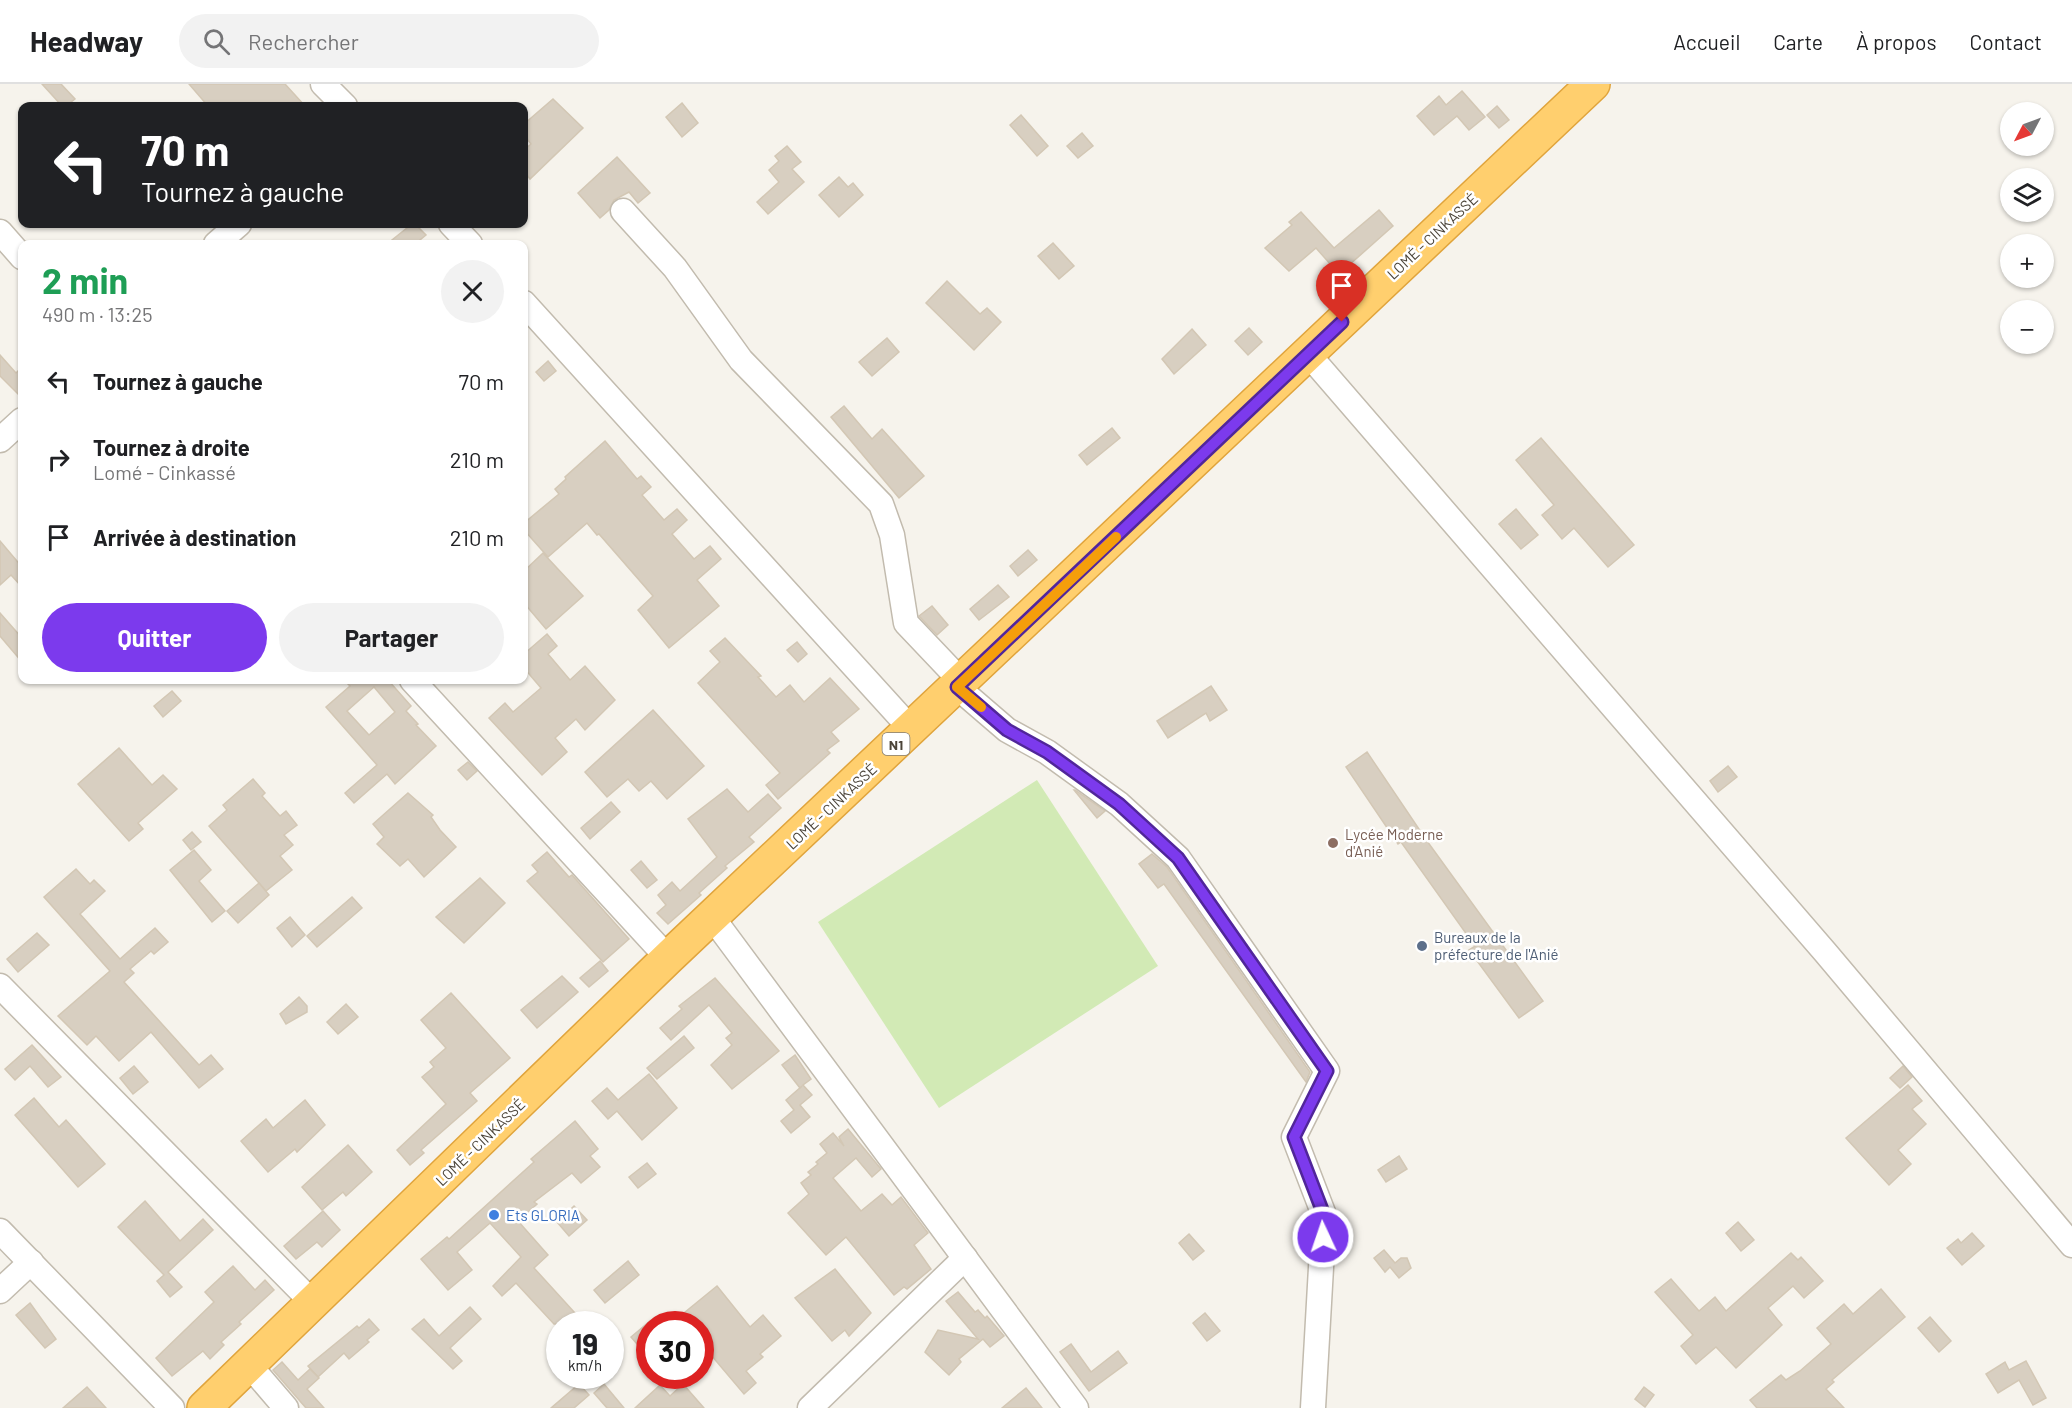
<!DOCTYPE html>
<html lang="fr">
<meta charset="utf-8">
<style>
:root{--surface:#fff;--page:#f2f2f2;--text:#202124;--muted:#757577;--line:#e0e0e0;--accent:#7c3aed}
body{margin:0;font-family:Barlow,sans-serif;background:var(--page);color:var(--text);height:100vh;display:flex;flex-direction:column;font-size:22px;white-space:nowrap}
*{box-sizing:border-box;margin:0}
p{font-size:20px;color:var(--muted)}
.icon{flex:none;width:33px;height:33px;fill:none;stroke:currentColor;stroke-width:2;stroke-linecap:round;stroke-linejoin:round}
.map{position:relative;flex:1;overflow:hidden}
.sheet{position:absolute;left:18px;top:156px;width:510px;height:444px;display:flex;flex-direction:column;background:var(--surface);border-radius:12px;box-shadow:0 2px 4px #0004}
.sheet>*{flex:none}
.hud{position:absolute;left:18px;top:18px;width:510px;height:126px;border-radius:12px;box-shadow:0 2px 4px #0004;background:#202124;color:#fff;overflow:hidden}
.needle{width:39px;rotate:229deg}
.fabs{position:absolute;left:2000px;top:18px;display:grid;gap:12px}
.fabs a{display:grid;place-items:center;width:54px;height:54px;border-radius:50%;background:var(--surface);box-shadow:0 2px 4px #0004;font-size:30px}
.speed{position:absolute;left:546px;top:1227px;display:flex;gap:12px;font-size:30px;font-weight:700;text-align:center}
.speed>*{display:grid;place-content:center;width:78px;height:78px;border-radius:50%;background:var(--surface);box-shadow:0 2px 4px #0004;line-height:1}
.speed small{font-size:15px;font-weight:400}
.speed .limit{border:9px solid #d22;background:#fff;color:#111}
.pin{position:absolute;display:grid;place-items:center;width:51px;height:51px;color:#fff;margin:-62px -26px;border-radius:50% 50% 50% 0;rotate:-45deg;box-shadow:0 0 6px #0007}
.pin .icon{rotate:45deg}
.me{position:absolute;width:66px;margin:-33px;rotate:357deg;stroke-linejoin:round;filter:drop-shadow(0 0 4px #0008)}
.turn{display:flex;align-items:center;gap:21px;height:126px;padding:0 24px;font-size:27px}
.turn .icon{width:78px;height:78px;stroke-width:2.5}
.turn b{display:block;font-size:42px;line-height:51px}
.round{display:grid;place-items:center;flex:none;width:63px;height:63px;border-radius:32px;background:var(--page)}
.head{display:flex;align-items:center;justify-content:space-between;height:102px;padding:0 24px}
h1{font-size:36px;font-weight:700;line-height:45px;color:#1e9e55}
.button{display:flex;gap:12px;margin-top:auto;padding:12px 24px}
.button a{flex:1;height:69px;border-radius:36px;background:var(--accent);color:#fff;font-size:24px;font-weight:700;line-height:69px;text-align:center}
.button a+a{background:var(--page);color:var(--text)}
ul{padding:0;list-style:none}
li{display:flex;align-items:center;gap:18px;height:78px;padding:0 24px}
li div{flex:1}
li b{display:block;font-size:22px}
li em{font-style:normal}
header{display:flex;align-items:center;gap:36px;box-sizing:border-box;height:84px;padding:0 30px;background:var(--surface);border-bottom:2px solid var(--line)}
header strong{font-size:28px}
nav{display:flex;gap:33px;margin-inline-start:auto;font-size:21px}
.search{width:420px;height:54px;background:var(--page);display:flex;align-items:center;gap:15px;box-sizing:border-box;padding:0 21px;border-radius:33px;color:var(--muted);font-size:22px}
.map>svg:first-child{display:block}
</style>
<header>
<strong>Headway</strong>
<div class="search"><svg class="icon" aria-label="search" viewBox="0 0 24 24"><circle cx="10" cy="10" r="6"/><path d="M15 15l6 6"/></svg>Rechercher</div>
<nav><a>Accueil</a><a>Carte</a><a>À propos</a><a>Contact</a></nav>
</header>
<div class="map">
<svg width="2072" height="1324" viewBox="0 0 2072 1324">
<rect width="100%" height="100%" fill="#f6f3ec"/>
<path fill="#d2eab5" d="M1037,696L1158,882L939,1024L818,838Z"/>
<g fill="#d8cfc1" stroke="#d3c7b4" stroke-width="1.5" fill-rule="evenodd">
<path d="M42,0H61L75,15L66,22H62Z"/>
<path d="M189,0H285L305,22H208Z"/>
<path d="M1462,7L1485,33L1469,46L1457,32L1434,51L1417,32L1439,12L1446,21Z"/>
<path d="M553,15L583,44L530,95L524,87V66L531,60L524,51V40Z"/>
<path d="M682,19L698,39L682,53L666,33Z"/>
<path d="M1497,22L1509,36L1499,44L1487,31Z"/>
<path d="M1021,31L1048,62L1037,72L1010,41Z"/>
<path d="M1082,49L1093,62L1078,74L1067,62Z"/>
<path d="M787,62L801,78L792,85L804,98L768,130L757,118L779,98L769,86L779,77L775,72Z"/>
<path d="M617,73L650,109L638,119L629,108L614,116L609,126L600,134L578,109Z"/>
<path d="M839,93L848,103L853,99L863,111L839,133L819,111Z"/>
<path d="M1379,126L1393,142L1339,190L1316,164L1289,187L1265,164L1292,141L1289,138L1301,128L1334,164Z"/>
<path d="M412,140H415L426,151L415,160H387Z"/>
<path d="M1053,159L1074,182L1059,195L1038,172Z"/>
<path d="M947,197L980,230L987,224L1001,238L974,266L926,219Z"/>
<path d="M1249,244L1262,258L1248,271L1235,257Z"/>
<path d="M1192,245L1206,261L1174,290L1162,275Z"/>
<path d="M887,254L899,268L872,292L859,278Z"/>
<path d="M0,271L16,289L22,283V314L0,292Z"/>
<path d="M548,277L556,287L544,297L536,288Z"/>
<path d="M844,322L872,355L882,345L924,392L899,414L831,333Z"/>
<path d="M1112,344L1120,354L1087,381L1079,371Z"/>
<path d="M1541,354L1634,461L1608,483L1574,444L1562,455L1542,431L1554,421L1516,376Z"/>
<path d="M605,357L637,395L641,392L651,403L642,411L664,436L677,425L687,436L672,450L694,475L710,462L721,475L697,496L719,522L669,564L638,526L653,512L599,450L597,451L587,439L548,473L524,446V439L559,410L555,405L566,395L565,393Z"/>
<path d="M1516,425L1538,451L1521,465L1499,440Z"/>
<path d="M0,457L22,483V503L11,491L0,501Z"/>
<path d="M1028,466L1037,476L1018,492L1010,482Z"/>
<path d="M543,469L583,512L546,545L524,519V487Z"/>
<path d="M998,501L1009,513L979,536L970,525Z"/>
<path d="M932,522L948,541L937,551L919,532Z"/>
<path d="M0,529L22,554V578L0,552Z"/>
<path d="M547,550L557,562L548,570L570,596L585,582L615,616L585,646L576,635L555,654L567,668L542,691L489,634L505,619L513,628L541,604L524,584V570Z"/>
<path d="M725,554L761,592L758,593L776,613L790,601L804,618L830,594L859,625L831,648L839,657L827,666L830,669L778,715L766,701L780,689L698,599L720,578L710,567Z"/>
<path d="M797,558L807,570L798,578L787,566Z"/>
<path d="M344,596H388L411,622L406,627L418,640L416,641L436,662L395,700L387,690L354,719L345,709L377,681L326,623L350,602ZM374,603L395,628L369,651L347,627Z"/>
<path d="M1211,602L1227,626L1210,637L1206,629L1168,654L1157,637Z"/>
<path d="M172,607L181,617L163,633L154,622Z"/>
<path d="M653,626L704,682L667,715L651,697L639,707L628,695L607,713L585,688Z"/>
<path d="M119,664L152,701L163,691L177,705L138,739L143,745L129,757L78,700Z"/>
<path d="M1367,668L1427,757L1543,917L1519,934L1469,866L1475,862L1401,758L1398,760L1346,683Z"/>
<path d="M468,678L477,687L467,696L458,686Z"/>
<path d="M1728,682L1737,693L1718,708L1710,697Z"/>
<path d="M253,695L265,709L262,712L280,732L286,727L297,741L284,751L293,761L280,772L292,786L266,807L209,742L227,726L223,721Z"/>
<path d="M727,705L748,728L768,710L781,724L749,753L754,758L725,782L727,784L699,809L701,811L668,840L657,829L666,821L658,811L672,798L680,807L717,773L688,735Z"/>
<path d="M1074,706H1075L1105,727L1097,734Z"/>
<path d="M408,709L433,731L431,733L440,746L456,763L424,793L408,775L400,782L377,760L384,753L373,740Z"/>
<path d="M611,718L620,728L590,755L581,744Z"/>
<path d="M192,748L201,758L191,766L183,756Z"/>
<path d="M194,766L211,786L199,797L225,827L212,838L170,786Z"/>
<path d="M547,768L569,793L572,791L629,855L603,878L527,797L538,788L532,781Z"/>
<path d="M1152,770L1167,783L1310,988L1306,998L1164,800L1158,804L1139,780Z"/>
<path d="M641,777L657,796L647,804L631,786Z"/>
<path d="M76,785L90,800L94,796L105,807L80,830L120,875L155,844L168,858L154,870L151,867L130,885L134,889L124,898L199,981L211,971L223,985L199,1004L151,948L119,977L96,952L87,961L58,932L110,887L44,813Z"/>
<path d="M480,794L505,819L464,859L436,833Z"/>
<path d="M259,799L269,811L238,839L227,827Z"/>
<path d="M352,813L362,824L317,863L307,852Z"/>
<path d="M290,833L305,851L292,863L277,844Z"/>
<path d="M37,849L49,861L18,888L7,875Z"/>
<path d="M600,877L608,887L589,903L580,894Z"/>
<path d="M562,892L578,908L537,944L521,926Z"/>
<path d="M715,894L779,967L732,1005L711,981L732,961L726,954L732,949L709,921L671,956L660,944L682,925L679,922Z"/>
<path d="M451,909L510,974L470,1009L477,1017L421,1066L424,1069L410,1081L397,1066L446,1020L422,993L434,983L430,978L446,964L421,936Z"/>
<path d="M299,913L307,922V928L286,940L280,930Z"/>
<path d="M346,920L358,933L338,950L327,938Z"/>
<path d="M684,952L694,964L657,995L647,984Z"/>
<path d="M32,961L61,993L48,1003L30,982L15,996L5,985Z"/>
<path d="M795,971L811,995L803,1001L812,1011L800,1021L810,1033L791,1049L781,1037L794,1026L786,1016L802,1002L800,1004L782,981Z"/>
<path d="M134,982L148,998L133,1010L120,994Z"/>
<path d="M1903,982L1912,993L1900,1004L1890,994Z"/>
<path d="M649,990L677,1024L642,1056L617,1027L608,1035L592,1017L607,1004L618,1016Z"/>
<path d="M1908,1001L1922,1017L1912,1025L1926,1040L1898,1066L1911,1080L1889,1101L1846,1054Z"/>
<path d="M34,1014L59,1043L66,1036L105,1080L78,1103L15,1031Z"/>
<path d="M305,1016L325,1041L297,1068L295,1065L268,1088L241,1057L266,1035L273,1044Z"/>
<path d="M575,1037L598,1065L590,1072L600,1083L581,1099L572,1089L534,1118L537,1120L518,1137L548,1171L534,1184L585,1240H554L516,1199L502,1212L493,1202L521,1173L490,1139L457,1168L472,1186L448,1206L421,1175L447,1153L449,1155L534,1078L531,1075Z"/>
<path d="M848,1045L881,1085L872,1093L856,1074L833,1094L861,1127L882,1110L892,1121L901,1113L928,1149L914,1161L931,1185L907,1205L904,1203L894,1211L846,1153L826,1171L788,1129L809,1110L801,1099L811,1091L808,1088L818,1080L816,1078L827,1069L820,1060L833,1049L844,1062L839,1053Z"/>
<path d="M348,1061L372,1088L346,1112L343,1108L322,1126L302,1103Z"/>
<path d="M1399,1072L1407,1085L1386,1098L1378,1086Z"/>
<path d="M647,1079L656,1090L638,1104L629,1093Z"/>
<path d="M145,1117L180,1157L203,1135L213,1146L168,1188L182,1203L170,1213L157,1197L164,1191L118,1143Z"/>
<path d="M574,1122L587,1136L569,1152L557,1138Z"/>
<path d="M323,1127L340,1146L322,1163L317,1158L296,1175L284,1162Z"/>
<path d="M1738,1138L1754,1156L1741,1167L1726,1149Z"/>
<path d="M1972,1149L1984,1162L1962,1181L1947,1164L1958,1155L1961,1159Z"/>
<path d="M1189,1150L1204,1167L1193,1176L1179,1159Z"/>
<path d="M1384,1166L1395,1179L1401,1174H1407L1411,1184L1399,1194L1390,1183L1385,1188L1374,1174Z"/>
<path d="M1791,1169L1798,1176L1801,1173L1823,1197L1804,1214L1793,1202L1768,1224L1782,1241L1736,1284L1716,1263L1696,1280L1681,1262L1693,1251L1655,1208L1671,1195L1699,1227L1715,1213L1726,1227Z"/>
<path d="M628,1177L639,1191L605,1219L594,1206Z"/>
<path d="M233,1182L255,1206L265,1196L274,1206L239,1238L241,1240L221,1258L224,1261L210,1275L203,1267L172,1292L156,1274L214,1218L205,1208Z"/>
<path d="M835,1185L871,1229L849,1252L845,1246L832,1257L795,1214Z"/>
<path d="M717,1202L750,1243L763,1231L781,1252L760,1270L763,1273L746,1287L756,1299L744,1310L700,1258V1240H686L679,1233Z"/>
<path d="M1881,1205L1905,1233L1832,1296L1834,1298L1826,1305L1844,1324H1757L1750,1316L1781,1291L1786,1296L1800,1287L1831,1260L1817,1244L1844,1220L1853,1230Z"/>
<path d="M958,1208L975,1228L978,1226L985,1234L987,1232L1004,1252L990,1263L983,1255L959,1275L961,1278L949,1291L925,1268L938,1246L978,1255L946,1217Z"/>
<path d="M30,1219L56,1255L45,1264L16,1231Z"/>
<path d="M470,1223L481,1235L450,1264L462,1277L453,1285L412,1245L424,1235L439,1252Z"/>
<path d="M1205,1229L1220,1247L1207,1257L1193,1239Z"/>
<path d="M1930,1233L1951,1257L1939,1268L1918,1244Z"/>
<path d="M369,1235L379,1246L367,1256L369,1258L349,1275L344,1269L318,1293L308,1282L357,1242L359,1244Z"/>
<path d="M650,1237V1275L631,1253Z"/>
<path d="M1071,1260L1091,1288L1118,1267L1127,1279L1089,1307L1060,1268Z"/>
<path d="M2026,1277L2046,1314L2033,1321L2019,1296L1998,1309L1986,1290L2005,1278L2009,1286Z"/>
<path d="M282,1278L298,1296L310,1285L319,1294L307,1305L324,1324H306L273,1286Z"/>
<path d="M579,1300L589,1311L574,1324H551Z"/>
<path d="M604,1300L624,1324H607L594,1309Z"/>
<path d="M683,1300L704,1324H635L660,1301L670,1312Z"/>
<path d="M87,1303L106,1324H63Z"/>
<path d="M1644,1303L1654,1311L1645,1323L1635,1315Z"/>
<path d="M1026,1304L1042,1324H1002Z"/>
</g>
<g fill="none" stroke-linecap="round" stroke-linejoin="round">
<defs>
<g id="minor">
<path d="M323,0L345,22"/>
<path d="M623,127L675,184L741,276L881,420L892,451L906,539L962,598"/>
<path d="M451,140L470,160"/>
<path d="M0,148L22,173"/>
<path d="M216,160L239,140"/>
<path d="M524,219L912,646"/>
<path d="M1308,270L1825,868L2072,1161"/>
<path d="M0,356L22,336"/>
<path d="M412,596L668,874"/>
<path d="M957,603L1007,646L1047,668L1119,720L1178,774L1327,987L1294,1053L1324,1131L1313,1324"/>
<path d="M712,833L1076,1324"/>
<path d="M0,902L314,1220"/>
<path d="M0,1147L172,1324"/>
<path d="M0,1207L31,1178"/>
<path d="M250,1282L286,1324"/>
<path d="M810,1324L965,1174"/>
</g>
<path id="highway" d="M204,1324L668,874L1593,0"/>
</defs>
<use href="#minor" stroke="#c2bbae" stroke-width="27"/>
<use href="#highway" stroke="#e0a43c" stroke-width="36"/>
<use href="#minor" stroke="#fff" stroke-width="24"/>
<use href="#highway" stroke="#ffcf6e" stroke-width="33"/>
</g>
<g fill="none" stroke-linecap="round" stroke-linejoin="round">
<defs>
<path id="route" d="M1323,1153L1324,1131L1294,1053L1327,987L1178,774L1119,720L1047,668L1007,646L957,603L1342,238"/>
</defs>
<use href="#route" stroke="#51269a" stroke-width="15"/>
<use href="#route" stroke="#7c3aed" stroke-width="10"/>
<path stroke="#f59e0b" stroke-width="10" d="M981,623L957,603L1116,453"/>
</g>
<circle fill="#8d6e63" stroke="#fff" stroke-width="2" cx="1333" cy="759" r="6"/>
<circle fill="#5c6f8a" stroke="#fff" stroke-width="2" cx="1422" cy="862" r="6"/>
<circle fill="#3f7fe0" stroke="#fff" stroke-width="2" cx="494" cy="1131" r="6"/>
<g text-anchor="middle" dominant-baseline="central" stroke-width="5" stroke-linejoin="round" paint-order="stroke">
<rect fill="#fff" stroke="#817c74" stroke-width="1.5" x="882.5" y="649" width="27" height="22" rx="4.5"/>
<g font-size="14" font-weight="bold" fill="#4b4439">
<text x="896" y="660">N1</text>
</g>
<g font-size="15" fill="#4b4439" stroke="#fff">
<text transform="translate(1432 152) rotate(-43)">LOMÉ - CINKASSÉ</text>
<text transform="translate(831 722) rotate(-43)">LOMÉ - CINKASSÉ</text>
<text transform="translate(480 1058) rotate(-44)">LOMÉ - CINKASSÉ</text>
</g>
<g font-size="15" fill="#785e54" stroke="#fff" text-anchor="start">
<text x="1345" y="750">Lycée Moderne<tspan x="1345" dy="17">d'Anié</tspan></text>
</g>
<g font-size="15" fill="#4e5e75" stroke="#fff" text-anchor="start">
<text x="1434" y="853">Bureaux de la<tspan x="1434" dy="17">préfecture de l'Anié</tspan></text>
</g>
<g font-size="15" fill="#366cbe" stroke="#fff" text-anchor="start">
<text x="506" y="1131">Ets GLORIA</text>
</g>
</g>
</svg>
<div class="fabs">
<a><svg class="needle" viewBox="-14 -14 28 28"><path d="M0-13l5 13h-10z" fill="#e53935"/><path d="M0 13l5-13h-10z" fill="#757577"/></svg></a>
<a><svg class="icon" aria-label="layers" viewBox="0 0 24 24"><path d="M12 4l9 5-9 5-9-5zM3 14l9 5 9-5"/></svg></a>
<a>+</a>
<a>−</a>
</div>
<div class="speed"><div>19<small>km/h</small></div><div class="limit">30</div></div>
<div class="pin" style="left:1342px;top:238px;background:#d93025"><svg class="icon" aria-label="arrive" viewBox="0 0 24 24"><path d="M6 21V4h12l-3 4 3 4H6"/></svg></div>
<svg class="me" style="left:1323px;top:1153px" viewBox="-20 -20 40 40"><circle r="17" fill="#7c3aed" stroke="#fff" stroke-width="3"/><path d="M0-11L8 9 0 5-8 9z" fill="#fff"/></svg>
<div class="hud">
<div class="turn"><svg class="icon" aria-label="left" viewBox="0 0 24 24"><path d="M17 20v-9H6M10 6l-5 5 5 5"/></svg><div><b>70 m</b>Tournez à gauche</div></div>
</div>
<section class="sheet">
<div class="head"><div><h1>2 min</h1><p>490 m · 13:25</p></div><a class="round"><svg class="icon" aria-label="close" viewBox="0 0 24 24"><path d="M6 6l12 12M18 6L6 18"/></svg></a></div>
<ul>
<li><svg class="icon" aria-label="left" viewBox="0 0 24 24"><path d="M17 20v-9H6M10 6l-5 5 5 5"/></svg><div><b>Tournez à gauche</b></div><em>70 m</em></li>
<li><svg class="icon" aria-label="right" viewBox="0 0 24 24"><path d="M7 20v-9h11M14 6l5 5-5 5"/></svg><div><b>Tournez à droite</b><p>Lomé - Cinkassé</p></div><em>210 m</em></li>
<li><svg class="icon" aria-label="arrive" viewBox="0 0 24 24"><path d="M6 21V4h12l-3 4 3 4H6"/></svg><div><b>Arrivée à destination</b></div><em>210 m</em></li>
</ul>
<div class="button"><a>Quitter</a><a>Partager</a></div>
</section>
</div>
